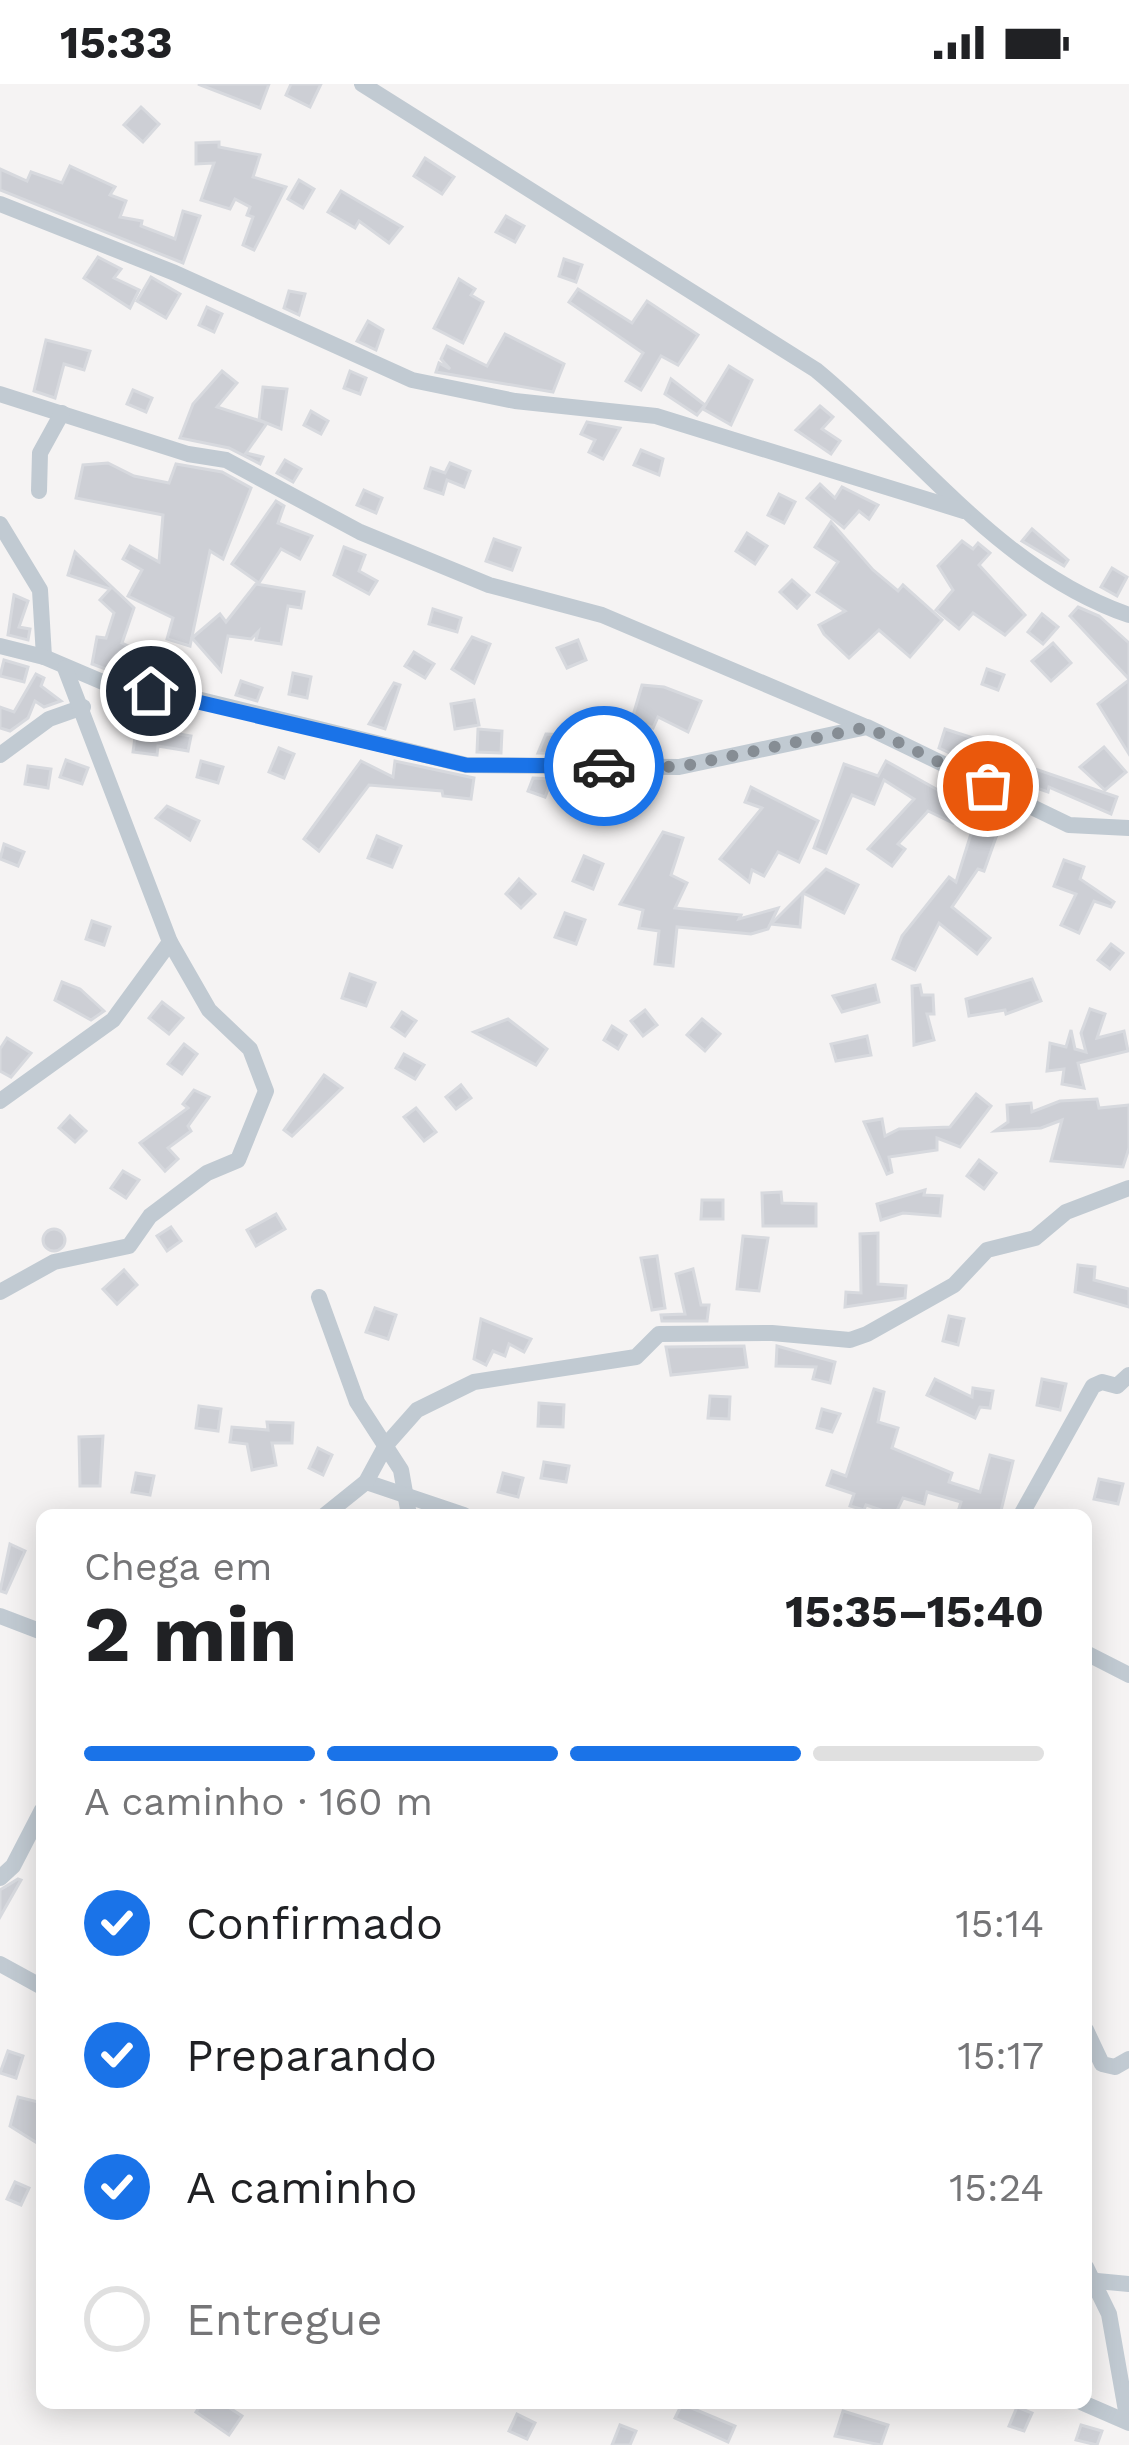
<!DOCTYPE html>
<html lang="pt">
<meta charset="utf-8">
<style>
:root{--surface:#fff;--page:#f6f6f6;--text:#202124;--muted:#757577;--line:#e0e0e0;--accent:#1a73e8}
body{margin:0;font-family:"Work Sans",sans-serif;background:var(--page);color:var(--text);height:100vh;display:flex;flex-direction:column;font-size:45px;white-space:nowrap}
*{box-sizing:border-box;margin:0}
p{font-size:39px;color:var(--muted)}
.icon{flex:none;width:66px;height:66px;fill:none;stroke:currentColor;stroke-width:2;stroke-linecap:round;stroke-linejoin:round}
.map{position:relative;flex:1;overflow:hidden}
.details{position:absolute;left:36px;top:1425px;width:1056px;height:900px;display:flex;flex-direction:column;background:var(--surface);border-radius:18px;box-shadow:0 6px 30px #0003}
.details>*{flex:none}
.pin{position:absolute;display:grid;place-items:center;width:102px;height:102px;color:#fff;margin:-51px;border:6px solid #fff;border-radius:50%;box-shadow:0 3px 12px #0007}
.courier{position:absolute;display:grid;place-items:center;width:120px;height:120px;margin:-60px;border:9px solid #1a73e8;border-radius:50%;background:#fff;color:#222;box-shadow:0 3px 15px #0007}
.overview em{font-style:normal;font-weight:700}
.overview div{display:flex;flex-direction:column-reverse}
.overview{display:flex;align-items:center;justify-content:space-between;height:204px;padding:0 48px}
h1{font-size:78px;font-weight:700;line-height:90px}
.bar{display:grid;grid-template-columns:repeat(4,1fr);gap:18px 12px;align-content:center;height:144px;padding:0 48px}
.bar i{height:15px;border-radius:9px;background:var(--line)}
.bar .selected{background:var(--accent)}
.bar p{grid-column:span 4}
ol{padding:0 48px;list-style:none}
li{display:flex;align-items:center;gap:36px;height:132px}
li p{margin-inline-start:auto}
li .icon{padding:12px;border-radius:50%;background:var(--accent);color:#fff;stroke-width:4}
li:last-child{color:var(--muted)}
li i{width:66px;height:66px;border:6px solid var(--line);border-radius:50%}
.status{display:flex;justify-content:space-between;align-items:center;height:84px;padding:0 60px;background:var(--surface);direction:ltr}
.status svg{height:33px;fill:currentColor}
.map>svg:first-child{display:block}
</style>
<div class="status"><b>15:33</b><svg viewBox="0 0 49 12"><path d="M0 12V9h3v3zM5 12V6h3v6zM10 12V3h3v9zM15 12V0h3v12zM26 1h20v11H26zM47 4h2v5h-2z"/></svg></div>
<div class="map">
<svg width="1129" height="2361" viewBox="0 0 1129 2361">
<rect width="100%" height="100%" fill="#f5f3f3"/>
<g fill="#cdcfd5" stroke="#d7d9de" stroke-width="3">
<path d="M 198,0 L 269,0 L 260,24 Z"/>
<path d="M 291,0 L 321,0 L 310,23 L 286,11 Z"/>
<path d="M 141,23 L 159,40 L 143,58 L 124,41 Z"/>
<path d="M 219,58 L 219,63 L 260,71 L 253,93 L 286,103 L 254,166 L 243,161 L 253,133 L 247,131 L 250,123 L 235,115 L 230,125 L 201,116 L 214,79 L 196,80 L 196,59 Z"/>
<path d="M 425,74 L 454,93 L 442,110 L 414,92 Z"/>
<path d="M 70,82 L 115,103 L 110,111 L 126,117 L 120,133 L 142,137 L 141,142 L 175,155 L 183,127 L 200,132 L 183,179 L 0,106 L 0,85 L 27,97 L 31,88 L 62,99 Z"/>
<path d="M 299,96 L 314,105 L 303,124 L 288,115 Z"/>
<path d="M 341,107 L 402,143 L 389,159 L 359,137 L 355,144 L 328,128 Z"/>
<path d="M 506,132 L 524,142 L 515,158 L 496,148 Z"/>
<path d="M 98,173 L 121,185 L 114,194 L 139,206 L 130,224 L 84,194 Z"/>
<path d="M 564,175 L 582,181 L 576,198 L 559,192 Z"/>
<path d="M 151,193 L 180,210 L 166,234 L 137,217 Z"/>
<path d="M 459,195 L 475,205 L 471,211 L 483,218 L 463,259 L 434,244 Z"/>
<path d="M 578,205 L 632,239 L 647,217 L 698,251 L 678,281 L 661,272 L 641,306 L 626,297 L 643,269 L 569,218 Z"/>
<path d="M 289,207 L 305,210 L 299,231 L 284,224 Z"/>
<path d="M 207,223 L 222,230 L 214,248 L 199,241 Z"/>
<path d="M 368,237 L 383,246 L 376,266 L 357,257 Z"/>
<path d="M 505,250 L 564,280 L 553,308 L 436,288 L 439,279 L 450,285 L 441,275 L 447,262 L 487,282 Z"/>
<path d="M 46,256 L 90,267 L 84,286 L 64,280 L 55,314 L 34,307 Z"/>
<path d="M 729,282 L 752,296 L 731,341 L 703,325 Z"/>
<path d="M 222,287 L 237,299 L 217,323 L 267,339 L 246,369 L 263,373 L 260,380 L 229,364 L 180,354 L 193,320 Z"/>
<path d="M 350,287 L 366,294 L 360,310 L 344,304 Z"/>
<path d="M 671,295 L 705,321 L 697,331 L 665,310 Z"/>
<path d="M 263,303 L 287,305 L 281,345 L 259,336 Z"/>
<path d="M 133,306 L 152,314 L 146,328 L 127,320 Z"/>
<path d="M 820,322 L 833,333 L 822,345 L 840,357 L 831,370 L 796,346 Z"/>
<path d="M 311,327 L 328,337 L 321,350 L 304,341 Z"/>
<path d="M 587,338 L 620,344 L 603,375 L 589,368 L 595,356 L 581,350 Z"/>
<path d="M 641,366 L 663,375 L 659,391 L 634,381 Z"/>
<path d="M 285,376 L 301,385 L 293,398 L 277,389 Z"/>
<path d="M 108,379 L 134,392 L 169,399 L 176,380 L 222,388 L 251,404 L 223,475 L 210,467 L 190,562 L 167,555 L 173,534 L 128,512 L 142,486 L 123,475 L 130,462 L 159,478 L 163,431 L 76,414 L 83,381 Z"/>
<path d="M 450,379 L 470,387 L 464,403 L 447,396 L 443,410 L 425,404 L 431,384 L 445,389 Z"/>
<path d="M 820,400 L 835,414 L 842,403 L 878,421 L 869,435 L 859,427 L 844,444 L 807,414 Z"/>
<path d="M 364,406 L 382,414 L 376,429 L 357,421 Z"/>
<path d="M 779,410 L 795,418 L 784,439 L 768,431 Z"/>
<path d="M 276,417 L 284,422 L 278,439 L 312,452 L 300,475 L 281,465 L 259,499 L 232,480 Z"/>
<path d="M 831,438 L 873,486 L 898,507 L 903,501 L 942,536 L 910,573 L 879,546 L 849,574 L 824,550 L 819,541 L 845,527 L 817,508 L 838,478 L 815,463 Z"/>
<path d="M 1032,445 L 1068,476 L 1064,482 L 1022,457 Z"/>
<path d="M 747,449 L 767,462 L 755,480 L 736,467 Z"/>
<path d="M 494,455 L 520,464 L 512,486 L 486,477 Z"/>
<path d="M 962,457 L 973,465 L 978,459 L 990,469 L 979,481 L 1025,531 L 1005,551 L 973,529 L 959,545 L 936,526 L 953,506 L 938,482 Z"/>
<path d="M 344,463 L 365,471 L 359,487 L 377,497 L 369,510 L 334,491 Z"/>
<path d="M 75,468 L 134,524 L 122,559 L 145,570 L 137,585 L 114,574 L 111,587 L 92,580 L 97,553 L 106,554 L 114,529 L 100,516 L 110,505 L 68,491 Z"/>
<path d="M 1112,484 L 1127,493 L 1117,512 L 1101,503 Z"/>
<path d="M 792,496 L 809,511 L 797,524 L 780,508 Z"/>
<path d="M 256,500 L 304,508 L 301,524 L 288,522 L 281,560 L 256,556 L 258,548 L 251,555 L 228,552 L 221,587 L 192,554 L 220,530 L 226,538 Z"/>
<path d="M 14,511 L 28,517 L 19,543 L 30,545 L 28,556 L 8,551 Z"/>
<path d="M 1078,523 L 1099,532 L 1129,559 L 1129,595 L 1070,532 Z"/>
<path d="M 433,525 L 461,534 L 457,548 L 429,540 Z"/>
<path d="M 1042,530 L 1058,543 L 1043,560 L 1028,548 Z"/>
<path d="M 472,553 L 490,560 L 474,599 L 452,585 Z"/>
<path d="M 578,556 L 586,576 L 567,584 L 557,564 Z"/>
<path d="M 1053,559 L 1071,579 L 1051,597 L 1032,577 Z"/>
<path d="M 414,568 L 434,580 L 425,594 L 405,582 Z"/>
<path d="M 4,576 L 28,583 L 24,598 L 0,592 Z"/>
<path d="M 987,585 L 1004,591 L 998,606 L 982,600 Z"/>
<path d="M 293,589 L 311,593 L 307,614 L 289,610 Z"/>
<path d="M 36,590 L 44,594 L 41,602 L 61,617 L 44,623 L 35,617 L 28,634 L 10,647 L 0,644 L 0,623 L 14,628 Z"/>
<path d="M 1129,596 L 1129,670 L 1098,620 Z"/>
<path d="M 241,597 L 262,604 L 257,617 L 236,611 Z"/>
<path d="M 394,599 L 400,601 L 385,645 L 369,640 Z"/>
<path d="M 642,601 L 664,603 L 701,617 L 688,648 L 658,633 L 653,644 L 632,635 Z"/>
<path d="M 474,616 L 479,641 L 455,645 L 451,620 Z"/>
<path d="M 138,631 L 162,634 L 160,647 L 191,652 L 188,667 L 158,662 L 157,671 L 133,668 Z"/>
<path d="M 611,633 L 632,642 L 626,656 L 604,647 Z"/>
<path d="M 478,645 L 502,647 L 501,669 L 477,668 Z"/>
<path d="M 945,645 L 998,662 L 996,666 L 1006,675 L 1117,713 L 1111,730 L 1049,703 L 1048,708 L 988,687 L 939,664 Z"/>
<path d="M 546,650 L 570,651 L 607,662 L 604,670 L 538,669 Z"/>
<path d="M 1104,663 L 1126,688 L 1105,706 L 1080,683 Z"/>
<path d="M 279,664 L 294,670 L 284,694 L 269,688 Z"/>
<path d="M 66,676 L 88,684 L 82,700 L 60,693 Z"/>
<path d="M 201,677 L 223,683 L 218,699 L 197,693 Z"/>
<path d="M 361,677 L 393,693 L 395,677 L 474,694 L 471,715 L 443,712 L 442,707 L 369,701 L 319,767 L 304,755 Z"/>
<path d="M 886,677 L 938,706 L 941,700 L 966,712 L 953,739 L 928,727 L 898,760 L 905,765 L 892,782 L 868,765 L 914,715 L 884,696 L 874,720 L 852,711 L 826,769 L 814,764 L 844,680 L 878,692 Z"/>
<path d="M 28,682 L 51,685 L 48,704 L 25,700 Z"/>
<path d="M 533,694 L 552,695 L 545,713 L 528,707 Z"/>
<path d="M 751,703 L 818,737 L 799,778 L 778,768 L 764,792 L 752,786 L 749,798 L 720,775 L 762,724 L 745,718 Z"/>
<path d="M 167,722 L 199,737 L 190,756 L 156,734 Z"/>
<path d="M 975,737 L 999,745 L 984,787 L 978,785 L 952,823 L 990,854 L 977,870 L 939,839 L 915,886 L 893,875 L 902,852 L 949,793 L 956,798 Z"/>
<path d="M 663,748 L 683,754 L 671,791 L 687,799 L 675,824 L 741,831 L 739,835 L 778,824 L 768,845 L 751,850 L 677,843 L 673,882 L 655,880 L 659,847 L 639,844 L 643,826 L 620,820 Z"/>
<path d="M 377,752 L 401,762 L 392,783 L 368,774 Z"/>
<path d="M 4,760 L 24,768 L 18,782 L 0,775 Z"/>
<path d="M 584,772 L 603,780 L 593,805 L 573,797 Z"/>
<path d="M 1064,776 L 1084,783 L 1080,795 L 1114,818 L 1111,823 L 1094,817 L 1079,849 L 1061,841 L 1076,810 L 1054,802 Z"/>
<path d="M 826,785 L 858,801 L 844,829 L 803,809 L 800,843 L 771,840 Z"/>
<path d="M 519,795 L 535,810 L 521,824 L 506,810 Z"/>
<path d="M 565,829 L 585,836 L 576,860 L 555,853 Z"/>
<path d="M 92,837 L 110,843 L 104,861 L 86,855 Z"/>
<path d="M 1111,860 L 1123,869 L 1110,885 L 1098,876 Z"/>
<path d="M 350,890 L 375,899 L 366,922 L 342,914 Z"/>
<path d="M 1032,895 L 1041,917 L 1006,930 L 1005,926 L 969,932 L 966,915 Z"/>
<path d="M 62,898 L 80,905 L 104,927 L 91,936 L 55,916 Z"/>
<path d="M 875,901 L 879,918 L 842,928 L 833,912 Z"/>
<path d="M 920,901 L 922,911 L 933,911 L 934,930 L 927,930 L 934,956 L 914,961 L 912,902 Z"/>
<path d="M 162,918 L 183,934 L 169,950 L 149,934 Z"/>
<path d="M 1090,925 L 1105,930 L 1097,954 L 1124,947 L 1128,967 L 1078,979 L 1084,1004 L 1062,1000 L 1064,985 L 1047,987 L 1050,959 L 1066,963 L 1071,946 L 1075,965 L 1086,968 L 1081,949 Z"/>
<path d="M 645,926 L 657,941 L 643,952 L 631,937 Z"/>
<path d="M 402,928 L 416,937 L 405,952 L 392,943 Z"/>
<path d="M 508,935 L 547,965 L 536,981 L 474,948 Z"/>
<path d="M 702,935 L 720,950 L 705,967 L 687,951 Z"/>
<path d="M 612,942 L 626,951 L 618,965 L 604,956 Z"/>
<path d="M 867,952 L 871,971 L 836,977 L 831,960 Z"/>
<path d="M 7,954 L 31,969 L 11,993 L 0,987 L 0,965 Z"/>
<path d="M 184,960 L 197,970 L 182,990 L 168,980 Z"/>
<path d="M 404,970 L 424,981 L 415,995 L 396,984 Z"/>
<path d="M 324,991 L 342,1004 L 292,1052 L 284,1046 Z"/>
<path d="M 461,1001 L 471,1014 L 456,1025 L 446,1013 Z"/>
<path d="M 194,1006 L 209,1013 L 188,1042 L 191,1047 L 168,1064 L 178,1075 L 165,1087 L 140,1059 L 188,1024 L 183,1020 Z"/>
<path d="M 976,1010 L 991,1022 L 960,1063 L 937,1054 L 937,1066 L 889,1073 L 892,1088 L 887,1090 L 864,1038 L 882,1035 L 885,1052 L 899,1045 L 950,1043 Z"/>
<path d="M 1097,1015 L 1099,1024 L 1129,1021 L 1129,1064 L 1123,1083 L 1051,1077 L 1062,1036 L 1041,1044 L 995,1047 L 1008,1038 L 1007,1021 L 1031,1019 L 1032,1028 L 1060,1017 Z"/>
<path d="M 416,1024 L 436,1048 L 424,1057 L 404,1033 Z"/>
<path d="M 70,1032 L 86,1047 L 75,1058 L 59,1044 Z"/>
<path d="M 979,1076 L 996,1089 L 984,1105 L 967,1092 Z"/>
<path d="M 123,1087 L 139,1096 L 126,1114 L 111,1104 Z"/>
<path d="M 925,1106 L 924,1111 L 942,1112 L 940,1132 L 903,1129 L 881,1136 L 877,1120 Z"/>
<path d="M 781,1108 L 782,1119 L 816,1120 L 816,1142 L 763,1142 L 762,1109 Z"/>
<path d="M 702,1116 L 723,1116 L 723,1135 L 701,1135 Z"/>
<path d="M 276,1130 L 285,1145 L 256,1162 L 247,1146 Z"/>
<path d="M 171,1143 L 181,1157 L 167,1167 L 157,1152 Z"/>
<circle cx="54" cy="1156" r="11"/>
<path d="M 878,1149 L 878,1200 L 906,1202 L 905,1214 L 845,1223 L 846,1208 L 861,1209 L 860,1150 Z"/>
<path d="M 743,1152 L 768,1154 L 759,1207 L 737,1205 Z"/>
<path d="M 657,1172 L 665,1224 L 652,1226 L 641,1174 Z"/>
<path d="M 1078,1181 L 1095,1183 L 1094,1196 L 1129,1205 L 1129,1223 L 1075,1208 Z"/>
<path d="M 693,1185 L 701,1221 L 709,1221 L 707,1237 L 662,1237 L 661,1231 L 685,1230 L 676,1190 Z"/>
<path d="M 124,1186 L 137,1201 L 117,1220 L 103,1205 Z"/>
<path d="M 375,1224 L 396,1231 L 388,1255 L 366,1248 Z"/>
<path d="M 949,1232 L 964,1235 L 958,1261 L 943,1257 Z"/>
<path d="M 481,1235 L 531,1255 L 524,1268 L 509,1260 L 505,1272 L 493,1267 L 486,1281 L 474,1275 Z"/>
<path d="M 744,1262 L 747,1283 L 671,1291 L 666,1263 Z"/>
<path d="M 777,1262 L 835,1278 L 830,1299 L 813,1295 L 816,1283 L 776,1282 Z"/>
<path d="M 935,1295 L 972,1313 L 973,1304 L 993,1307 L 990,1324 L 980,1323 L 975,1334 L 927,1311 Z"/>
<path d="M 1042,1295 L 1066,1300 L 1060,1326 L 1037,1321 Z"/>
<path d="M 874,1305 L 884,1308 L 878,1338 L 898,1344 L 892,1364 L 952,1389 L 949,1398 L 980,1408 L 990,1371 L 1013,1377 L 1000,1431 L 957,1431 L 961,1418 L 927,1408 L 924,1420 L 903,1414 L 895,1431 L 866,1421 L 864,1426 L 850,1422 L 854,1410 L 827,1401 L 832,1387 L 846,1392 Z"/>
<path d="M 710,1312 L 730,1313 L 729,1335 L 708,1334 Z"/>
<path d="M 539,1319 L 564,1321 L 563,1343 L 538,1342 Z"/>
<path d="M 199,1322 L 221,1325 L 218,1347 L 196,1344 Z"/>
<path d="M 822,1325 L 840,1330 L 832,1348 L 817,1344 Z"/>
<path d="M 267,1338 L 293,1339 L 292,1359 L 272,1359 L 276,1381 L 252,1386 L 247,1360 L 230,1358 L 232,1343 L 268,1346 Z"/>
<path d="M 103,1352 L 100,1402 L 80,1402 L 79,1353 Z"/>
<path d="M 318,1364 L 332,1371 L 323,1391 L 309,1384 Z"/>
<path d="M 544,1378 L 569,1382 L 566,1398 L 541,1394 Z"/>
<path d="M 136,1389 L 154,1392 L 150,1411 L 132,1408 Z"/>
<path d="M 503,1389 L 523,1394 L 518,1413 L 498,1408 Z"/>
<path d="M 1099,1395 L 1123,1400 L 1118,1420 L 1094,1415 Z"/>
<path d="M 10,1460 L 25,1467 L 6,1509 L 0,1507 Z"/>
<path d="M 18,1795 L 21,1796 L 0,1833 L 0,1806 Z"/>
<path d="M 8,1967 L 23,1972 L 16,1994 L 0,1989 Z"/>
<path d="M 18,2013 L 42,2019 L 42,2062 L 10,2042 Z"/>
<path d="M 15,2098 L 29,2104 L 21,2121 L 7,2115 Z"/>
<path d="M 202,2319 L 222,2319 L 242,2332 L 229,2351 L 196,2328 Z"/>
<path d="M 682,2320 L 735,2342 L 728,2358 L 675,2334 Z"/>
<path d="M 1017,2323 L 1032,2329 L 1024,2347 L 1009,2342 Z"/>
<path d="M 843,2327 L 888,2341 L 881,2361 L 835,2352 Z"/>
<path d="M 517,2330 L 535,2339 L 527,2355 L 509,2347 Z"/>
<path d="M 620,2341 L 636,2347 L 630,2361 L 612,2361 Z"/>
<path d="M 1081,2341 L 1102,2347 L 1097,2361 L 1076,2356 Z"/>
</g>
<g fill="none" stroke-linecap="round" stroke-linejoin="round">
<g stroke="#c1cad2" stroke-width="16">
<path d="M 362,0 L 816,286 C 918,370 1001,487 1129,531"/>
<path d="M 0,120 L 175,189 L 412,296 L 515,317 L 656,332 L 964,427"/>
<path d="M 0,310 L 188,370 L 226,376 L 360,448 L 489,501 L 602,531 L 864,642"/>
<path d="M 39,407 L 40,369 L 62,329"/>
<path d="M 0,440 L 40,506 L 44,573"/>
<path d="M 0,562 L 44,573 L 105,599 L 197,615 L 466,681 L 679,683 L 867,643 L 1069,741 L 1129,744"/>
<path d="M 0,671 L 49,635 L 83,623"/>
<path d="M 0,1017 L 113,936 L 170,858"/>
<path d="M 0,1208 L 54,1178 L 129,1162 L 150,1132 L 207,1089 L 238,1076 L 266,1007 L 250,965 L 209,926 L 170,858 L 65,584"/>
<path d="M 319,1213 L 357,1318 L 401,1386 L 409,1431"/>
<path d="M 366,1398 L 464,1431"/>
<path d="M 325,1431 L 366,1398 L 386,1361 L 417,1326 L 474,1298 L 636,1273 L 659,1250 L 772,1249 L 850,1256 L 867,1250 L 954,1201 L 987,1166 L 1035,1154 L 1066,1128 L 1129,1104"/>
<path d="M 1021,1431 L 1093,1302 L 1102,1298 L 1117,1302 L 1129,1291"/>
<path d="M 0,1532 L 42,1548"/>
<path d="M 1086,1569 L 1129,1591"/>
<path d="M 0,1794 L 13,1782 L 42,1726"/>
<path d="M 0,1880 L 42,1903"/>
<path d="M 1086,1946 L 1102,1980 L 1115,1983 L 1129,1975"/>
<path d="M 1086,2183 L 1109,2230 L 1128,2338"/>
<path d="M 1097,2197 L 1129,2200"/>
<path d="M 1083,2319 L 1129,2339"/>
</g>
</g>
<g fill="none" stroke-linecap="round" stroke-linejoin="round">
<path stroke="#868d94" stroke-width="12" stroke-dasharray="0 21.6" d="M 604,682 L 680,683 L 867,643 L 988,702"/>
<path stroke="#1a73e8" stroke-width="15" d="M 151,607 L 466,681 L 604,682"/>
</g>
</svg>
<div class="pin" style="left:988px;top:702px;background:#ea580c"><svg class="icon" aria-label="bag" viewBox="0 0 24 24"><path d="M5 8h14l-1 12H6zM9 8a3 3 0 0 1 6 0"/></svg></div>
<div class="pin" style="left:151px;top:607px;background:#1f2937"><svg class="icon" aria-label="home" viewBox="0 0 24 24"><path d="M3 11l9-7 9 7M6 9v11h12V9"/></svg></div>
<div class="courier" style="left:604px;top:682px"><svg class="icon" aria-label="car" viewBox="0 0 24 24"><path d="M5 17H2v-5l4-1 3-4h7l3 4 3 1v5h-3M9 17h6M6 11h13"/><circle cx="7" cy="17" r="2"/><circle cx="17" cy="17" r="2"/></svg></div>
<section class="details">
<div class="overview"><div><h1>2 min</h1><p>Chega em</p></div><em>15:35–15:40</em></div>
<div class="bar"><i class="selected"></i><i class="selected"></i><i class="selected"></i><i></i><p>A caminho · 160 m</p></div>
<ol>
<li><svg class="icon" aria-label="check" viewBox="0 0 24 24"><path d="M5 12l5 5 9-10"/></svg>Confirmado<p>15:14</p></li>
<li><svg class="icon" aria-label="check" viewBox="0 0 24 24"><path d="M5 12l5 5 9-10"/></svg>Preparando<p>15:17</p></li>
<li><svg class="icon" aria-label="check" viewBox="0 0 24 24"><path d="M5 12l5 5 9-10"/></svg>A caminho<p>15:24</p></li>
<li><i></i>Entregue</li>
</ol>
</section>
</div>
